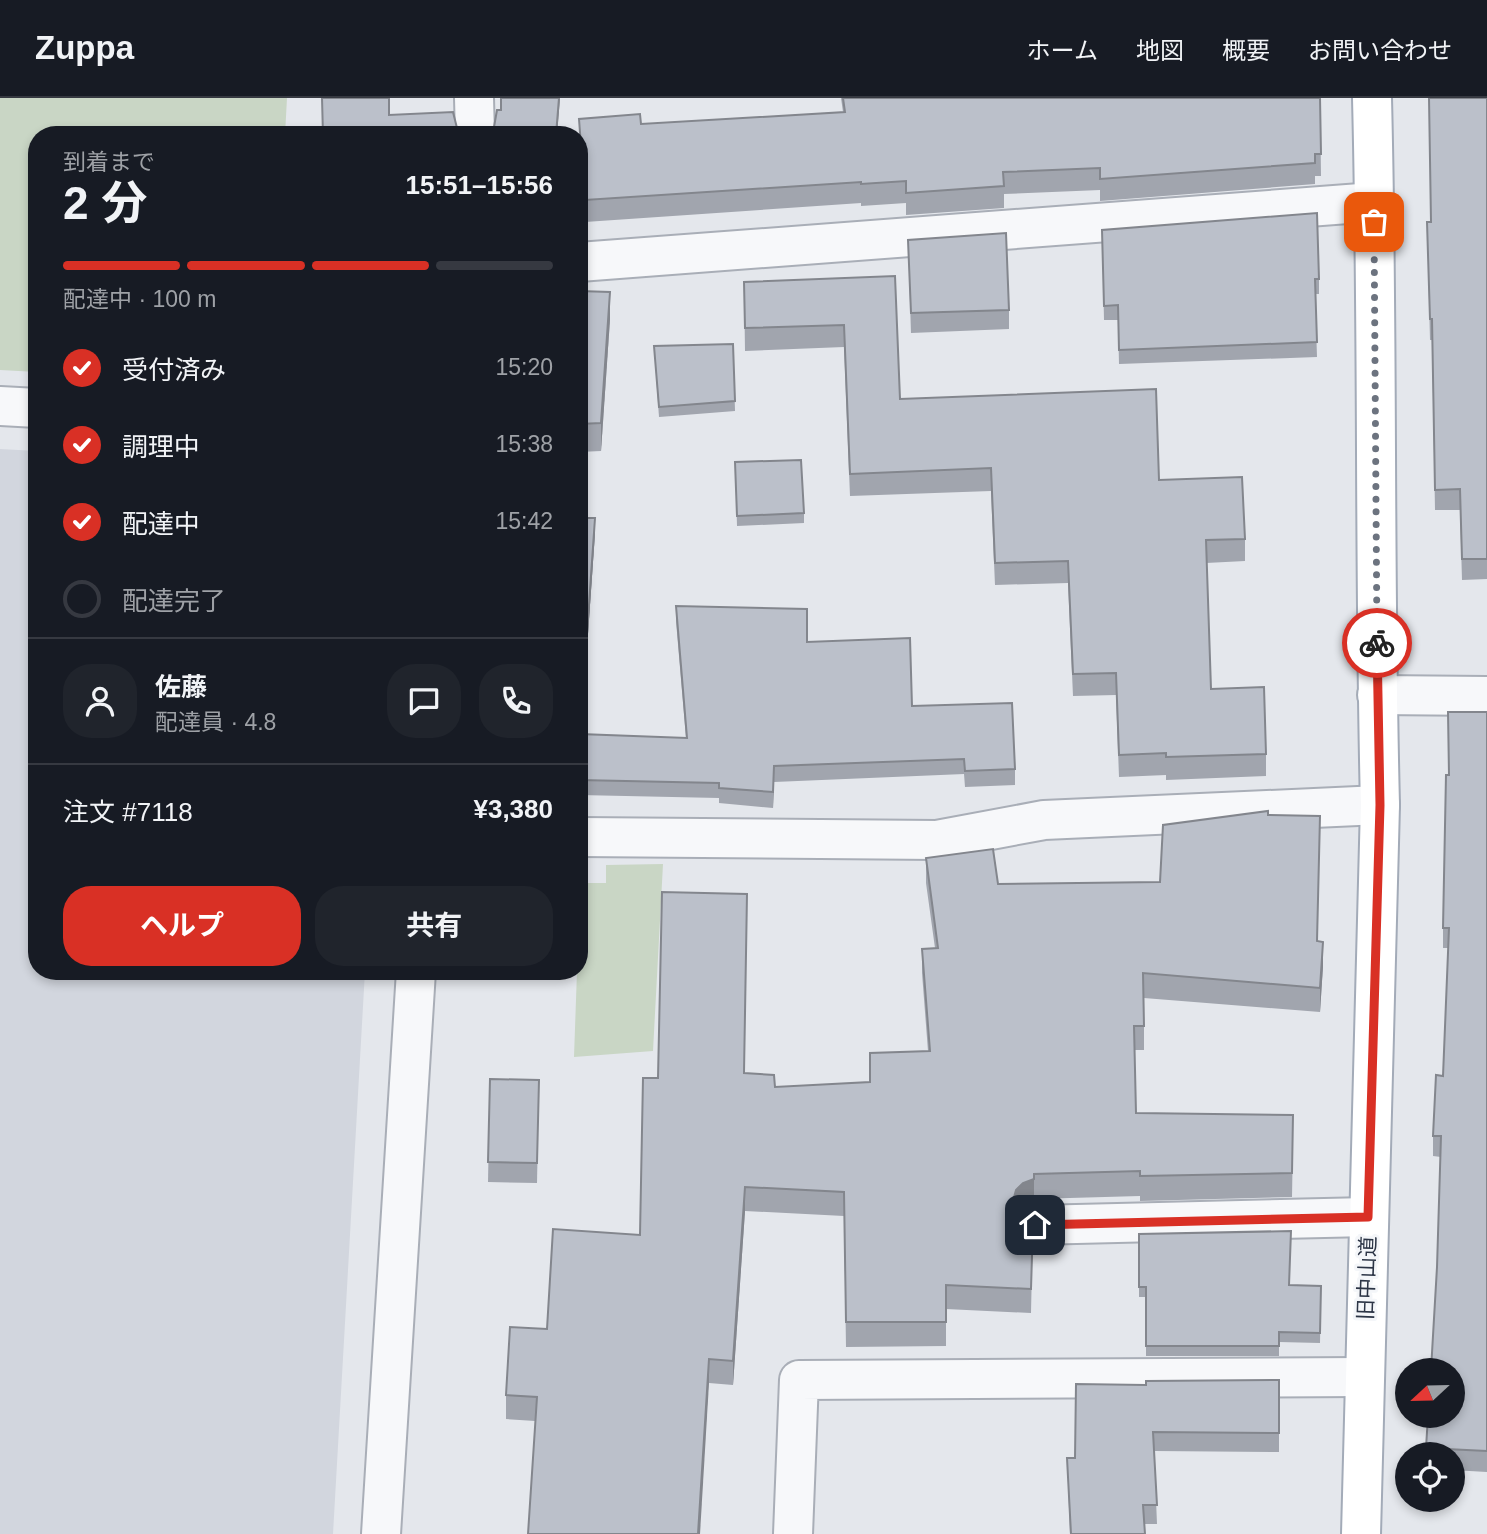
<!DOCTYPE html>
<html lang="ja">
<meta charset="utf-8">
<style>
:root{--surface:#171b24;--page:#20242c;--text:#f1f3f6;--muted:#9ea1a6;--line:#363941;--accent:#d93025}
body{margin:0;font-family:Arial,"Noto Sans JP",sans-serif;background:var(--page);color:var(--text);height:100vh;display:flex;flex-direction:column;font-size:26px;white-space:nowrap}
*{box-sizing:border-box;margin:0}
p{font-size:23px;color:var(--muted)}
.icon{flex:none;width:38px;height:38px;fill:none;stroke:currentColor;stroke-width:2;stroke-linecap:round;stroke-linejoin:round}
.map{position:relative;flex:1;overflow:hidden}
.drawer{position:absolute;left:28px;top:28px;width:560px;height:854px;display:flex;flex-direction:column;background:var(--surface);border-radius:28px;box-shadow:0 4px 10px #0003}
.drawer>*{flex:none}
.needle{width:46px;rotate:248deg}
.controls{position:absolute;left:1395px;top:1260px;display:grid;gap:14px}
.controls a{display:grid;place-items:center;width:70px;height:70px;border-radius:50%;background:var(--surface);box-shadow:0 4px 10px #0003;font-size:35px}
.pin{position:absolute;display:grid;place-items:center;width:60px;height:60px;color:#fff;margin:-30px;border-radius:14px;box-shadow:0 4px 10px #0006}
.courier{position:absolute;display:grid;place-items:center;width:70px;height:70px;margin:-35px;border:5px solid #d93025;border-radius:50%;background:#fff;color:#222;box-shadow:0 2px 9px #0007}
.head em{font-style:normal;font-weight:700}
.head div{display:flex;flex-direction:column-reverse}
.head{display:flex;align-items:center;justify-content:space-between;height:119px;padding:0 35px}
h1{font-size:46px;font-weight:700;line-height:52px}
.bar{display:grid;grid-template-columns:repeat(4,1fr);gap:10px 7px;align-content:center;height:84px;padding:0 35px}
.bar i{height:9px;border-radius:5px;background:var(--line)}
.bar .selected{background:var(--accent)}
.bar p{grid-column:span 4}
.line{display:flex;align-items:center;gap:18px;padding:0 35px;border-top:2px solid var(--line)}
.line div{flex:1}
.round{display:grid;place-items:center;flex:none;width:74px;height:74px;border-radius:28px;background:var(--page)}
ol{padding:0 35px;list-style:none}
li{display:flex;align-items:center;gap:21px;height:77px}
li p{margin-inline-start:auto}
li .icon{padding:7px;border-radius:50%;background:var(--accent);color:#fff;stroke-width:4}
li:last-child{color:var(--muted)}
li i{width:38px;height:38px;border:4px solid var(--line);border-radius:50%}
.primary-button{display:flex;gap:14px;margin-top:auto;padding:14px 35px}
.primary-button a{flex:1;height:80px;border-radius:28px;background:var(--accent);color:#fff;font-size:28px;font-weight:700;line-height:80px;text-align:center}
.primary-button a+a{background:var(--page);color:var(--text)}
header{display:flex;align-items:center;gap:42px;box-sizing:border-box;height:98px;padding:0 35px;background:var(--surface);border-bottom:2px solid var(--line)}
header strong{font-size:33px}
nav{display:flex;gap:38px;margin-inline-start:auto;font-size:24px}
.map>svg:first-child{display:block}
</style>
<header>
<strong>Zuppa</strong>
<nav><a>ホーム</a><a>地図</a><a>概要</a><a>お問い合わせ</a></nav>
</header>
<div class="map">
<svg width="1487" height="1436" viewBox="0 0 1487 1436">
<rect width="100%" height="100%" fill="#e4e7ec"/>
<path fill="#d2d6de" d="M 0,351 L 37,353 L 37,873 L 365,873 L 333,1436 L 0,1436 Z"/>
<g fill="#c9d6c5">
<path d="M 0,0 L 287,0 L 285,37 L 37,37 L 37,274 L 0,272 Z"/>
<path d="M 663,766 L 653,953 L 574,959 L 577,873 L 579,873 L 582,785 L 606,785 L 606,767 Z"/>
</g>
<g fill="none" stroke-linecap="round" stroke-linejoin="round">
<defs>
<g id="minor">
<path d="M 474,0 L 475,37"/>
<path d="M 579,164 L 1374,104"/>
<path d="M 0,308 L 37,310"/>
<path d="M 1377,597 L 1487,598"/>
<path d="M 579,739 L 937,742 L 1044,722 L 1380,707"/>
<path d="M 1035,1127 L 1368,1119"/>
<path d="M 381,1436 L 416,873"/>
<path d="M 793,1436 L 799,1282 L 1364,1279"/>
</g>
<path id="major" d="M 1361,1436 L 1380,707 C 1374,471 1378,236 1372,0"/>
</defs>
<use href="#minor" stroke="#a9aeb7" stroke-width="42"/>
<use href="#major" stroke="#a3abb8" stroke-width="42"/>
<use href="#minor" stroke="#f7f8fa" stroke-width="38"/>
<use href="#major" stroke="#fff" stroke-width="38"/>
</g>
<g fill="#a1a5ae">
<path d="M 841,0 L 1320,0 L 1321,78 L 1315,78 L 1315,86 L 1100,103 L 1100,92 L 1004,96 L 1004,110 L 906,117 L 906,105 L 861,108 L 861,105 L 585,124 L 579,43 L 579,21 L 641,26 L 843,14 Z"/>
<path d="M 1487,0 L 1487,481 L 1462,482 L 1460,412 L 1435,412 L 1432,242 L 1430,242 L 1427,124 L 1431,124 Z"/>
<path d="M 1102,132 L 1319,181 L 1319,196 L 1315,196 L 1317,259 L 1119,266 L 1118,222 L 1104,222 Z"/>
<path d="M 908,142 L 1009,212 L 1009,231 L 911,235 Z"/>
<path d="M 895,178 L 900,301 L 1159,382 L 1245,441 L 1245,463 L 1206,465 L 1211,591 L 1266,656 L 1266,678 L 1166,682 L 1166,677 L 1119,679 L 1116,597 L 1073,598 L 1068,485 L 995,487 L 991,393 L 850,398 L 844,249 L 745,253 L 744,184 Z"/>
<path d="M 579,193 L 610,221 L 601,353 L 579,354 Z"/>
<path d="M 733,246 L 735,313 L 659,319 L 654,248 Z"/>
<path d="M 735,364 L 804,415 L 804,425 L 737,428 Z"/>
<path d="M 579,420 L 595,435 L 581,636 L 686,640 L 676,523 L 676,508 L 807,544 L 1015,671 L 1015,687 L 965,689 L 964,676 L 774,684 L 773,710 L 719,705 L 719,700 L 579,697 Z"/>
<path d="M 1487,614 L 1487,1374 L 1452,1372 L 1452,1356 L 1426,1356 L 1437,1169 L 1441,1059 L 1433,1058 L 1433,1038 L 1443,978 L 1448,850 L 1443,850 L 1443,830 L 1449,677 Z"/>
<path d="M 1268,717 L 1318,843 L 1323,868 L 1320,914 L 1144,900 L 1144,952 L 1134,952 L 1136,1015 L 1293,1042 L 1292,1099 L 1140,1103 L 1140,1098 L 1034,1101 L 1034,1105 L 1023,1109 L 1017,1115 L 1024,1122 L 1033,1124 L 1031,1215 L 946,1211 L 946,1248 L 846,1249 L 844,1118 L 745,1113 L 733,1287 L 709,1285 L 535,1323 L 506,1321 L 506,1297 L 547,1231 L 640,1137 L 658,980 L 744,975 L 775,989 L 870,984 L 928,953 L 922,875 L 922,851 L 935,850 L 926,785 L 926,760 L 998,786 L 1160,784 Z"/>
<path d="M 490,981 L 539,982 L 537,1085 L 488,1084 Z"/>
<path d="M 1139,1136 L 1289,1187 L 1321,1188 L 1320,1245 L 1279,1244 L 1279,1258 L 1146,1258 L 1146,1199 L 1139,1199 Z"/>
<path d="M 1279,1282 L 1279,1354 L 1154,1353 L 1157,1426 L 1144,1426 L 1145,1436 L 1070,1436 L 1067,1360 L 1075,1360 L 1146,1287 Z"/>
</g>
<g fill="#83868d">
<path d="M 559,0 L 560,0 L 557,37 L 556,37 Z"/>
<path d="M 610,194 L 610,221 L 601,353 L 601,325 Z"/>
<path d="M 595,420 L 595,435 L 580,652 L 580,636 Z"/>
<path d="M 774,668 L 774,684 L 773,710 L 773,694 Z"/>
<path d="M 1323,844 L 1323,868 L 1320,914 L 1320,890 Z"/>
<path d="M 1034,1081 L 1034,1105 L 1023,1109 L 1016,1116 L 1013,1103 L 1016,1092 L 1023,1085 Z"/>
<path d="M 745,1089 L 745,1113 L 733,1287 L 733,1263 Z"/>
<path d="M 709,1261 L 709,1285 L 700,1436 L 698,1436 Z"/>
</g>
<g fill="#bbc0ca" stroke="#83868d" stroke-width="2">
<path d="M 322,0 L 389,0 L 389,17 L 453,14 L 457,30 L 464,37 L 323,37 Z"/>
<path d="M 501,0 L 559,0 L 556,37 L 487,37 L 494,29 L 497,12 L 501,12 Z"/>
<path d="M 843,0 L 1320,0 L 1321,56 L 1315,56 L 1315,65 L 1100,81 L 1100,70 L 1003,74 L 1004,88 L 906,95 L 906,83 L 861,86 L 861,84 L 585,102 L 579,21 L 640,16 L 641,26 L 845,14 Z"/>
<path d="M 1429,0 L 1487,0 L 1487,461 L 1462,461 L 1460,391 L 1435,392 L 1432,221 L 1430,221 L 1427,124 L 1431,124 Z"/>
<path d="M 1317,115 L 1319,181 L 1315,181 L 1317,244 L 1119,252 L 1118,207 L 1104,208 L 1102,132 Z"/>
<path d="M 1006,135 L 1009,212 L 911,215 L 908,142 Z"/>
<path d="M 895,178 L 900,301 L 1156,291 L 1159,382 L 1242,379 L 1245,441 L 1206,442 L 1211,591 L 1264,589 L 1266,656 L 1166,659 L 1166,655 L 1119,657 L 1116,575 L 1073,576 L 1068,463 L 995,465 L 991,370 L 850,376 L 844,227 L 745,230 L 744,184 Z"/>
<path d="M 579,193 L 610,194 L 601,325 L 579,326 Z"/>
<path d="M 733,246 L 735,303 L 659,309 L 654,248 Z"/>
<path d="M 801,362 L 804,415 L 737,418 L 735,364 Z"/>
<path d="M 579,420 L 595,420 L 580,636 L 687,640 L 676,508 L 807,511 L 807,544 L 910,540 L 912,608 L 1012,605 L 1015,671 L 965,673 L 964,661 L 774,668 L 773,694 L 719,690 L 719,685 L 579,682 Z"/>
<path d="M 1448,614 L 1487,614 L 1487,1353 L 1426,1350 L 1428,1318 L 1452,1318 L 1452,1272 L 1431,1272 L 1437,1169 L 1441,1038 L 1433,1038 L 1436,977 L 1443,978 L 1449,830 L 1443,830 L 1446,677 L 1449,677 Z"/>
<path d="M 1268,713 L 1268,717 L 1320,718 L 1317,843 L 1323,844 L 1320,890 L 1143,875 L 1144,928 L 1134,928 L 1136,1015 L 1293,1017 L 1292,1075 L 1140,1078 L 1140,1073 L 1034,1076 L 1034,1081 L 1023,1085 L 1016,1092 L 1013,1103 L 1017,1115 L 1024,1122 L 1033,1124 L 1031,1191 L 946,1187 L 946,1224 L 846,1224 L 844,1094 L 745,1089 L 733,1263 L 709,1261 L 698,1436 L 528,1436 L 537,1299 L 506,1297 L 510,1229 L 547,1231 L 553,1131 L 640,1137 L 643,980 L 658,980 L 662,794 L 747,796 L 744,975 L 774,977 L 775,989 L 870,984 L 870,955 L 930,953 L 922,851 L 938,850 L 926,760 L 993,751 L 998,786 L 1160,784 L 1163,727 Z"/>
<path d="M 490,981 L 539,982 L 537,1065 L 488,1064 Z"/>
<path d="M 1291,1133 L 1289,1187 L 1321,1188 L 1320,1235 L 1279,1234 L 1279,1248 L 1146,1248 L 1146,1189 L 1139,1189 L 1139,1136 Z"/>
<path d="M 1279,1282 L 1279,1335 L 1153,1334 L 1157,1407 L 1143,1407 L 1145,1436 L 1071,1436 L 1067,1360 L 1075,1360 L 1076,1286 L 1146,1287 L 1146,1283 Z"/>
</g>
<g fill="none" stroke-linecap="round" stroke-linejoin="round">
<path stroke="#6c737f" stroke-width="7" stroke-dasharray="0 12.6" d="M 1374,124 L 1377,545"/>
<path stroke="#d93025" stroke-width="9" d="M 1035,1127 L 1368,1119 L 1380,707 L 1377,545"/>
</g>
<g text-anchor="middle" stroke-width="6" stroke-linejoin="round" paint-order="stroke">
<g font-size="21" fill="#2b3445" stroke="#f4f6f9">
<text transform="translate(1367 1180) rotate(-88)" y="7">旧中山道</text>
</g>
</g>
</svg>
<div class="controls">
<a><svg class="needle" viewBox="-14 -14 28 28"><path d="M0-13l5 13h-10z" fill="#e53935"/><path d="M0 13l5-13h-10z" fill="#9ea1a6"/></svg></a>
<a><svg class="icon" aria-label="locate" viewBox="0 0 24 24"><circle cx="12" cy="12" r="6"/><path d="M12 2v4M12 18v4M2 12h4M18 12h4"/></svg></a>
</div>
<div class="pin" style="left:1374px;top:124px;background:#ea580c"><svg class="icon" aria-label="bag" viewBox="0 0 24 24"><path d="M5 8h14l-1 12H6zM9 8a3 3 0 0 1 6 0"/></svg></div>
<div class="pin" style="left:1035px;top:1127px;background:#1f2937"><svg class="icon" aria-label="home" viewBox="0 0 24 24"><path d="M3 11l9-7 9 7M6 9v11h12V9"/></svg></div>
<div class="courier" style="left:1377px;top:545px"><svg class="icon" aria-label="bike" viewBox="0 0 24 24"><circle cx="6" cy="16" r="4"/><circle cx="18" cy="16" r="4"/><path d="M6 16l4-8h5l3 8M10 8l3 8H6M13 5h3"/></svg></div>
<section class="drawer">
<div class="head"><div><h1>2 分</h1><p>到着まで</p></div><em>15:51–15:56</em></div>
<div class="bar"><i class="selected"></i><i class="selected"></i><i class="selected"></i><i></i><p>配達中 · 100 m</p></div>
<ol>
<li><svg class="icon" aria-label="check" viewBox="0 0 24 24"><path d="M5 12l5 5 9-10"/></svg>受付済み<p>15:20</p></li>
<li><svg class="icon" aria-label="check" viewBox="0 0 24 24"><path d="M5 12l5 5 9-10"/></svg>調理中<p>15:38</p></li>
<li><svg class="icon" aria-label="check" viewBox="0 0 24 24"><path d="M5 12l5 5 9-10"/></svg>配達中<p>15:42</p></li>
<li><i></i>配達完了</li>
</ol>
<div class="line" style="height:126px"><a class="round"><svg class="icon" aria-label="person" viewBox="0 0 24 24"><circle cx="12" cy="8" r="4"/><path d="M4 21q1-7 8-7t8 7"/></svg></a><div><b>佐藤</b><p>配達員 · 4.8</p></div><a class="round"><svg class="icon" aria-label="chat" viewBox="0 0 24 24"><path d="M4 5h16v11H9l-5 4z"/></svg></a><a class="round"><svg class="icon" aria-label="phone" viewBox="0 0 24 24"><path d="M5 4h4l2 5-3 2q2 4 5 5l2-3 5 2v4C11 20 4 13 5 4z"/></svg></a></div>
<div class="line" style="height:91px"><div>注文 #7118</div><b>¥3,380</b></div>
<div class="primary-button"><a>ヘルプ</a><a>共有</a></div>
</section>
</div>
